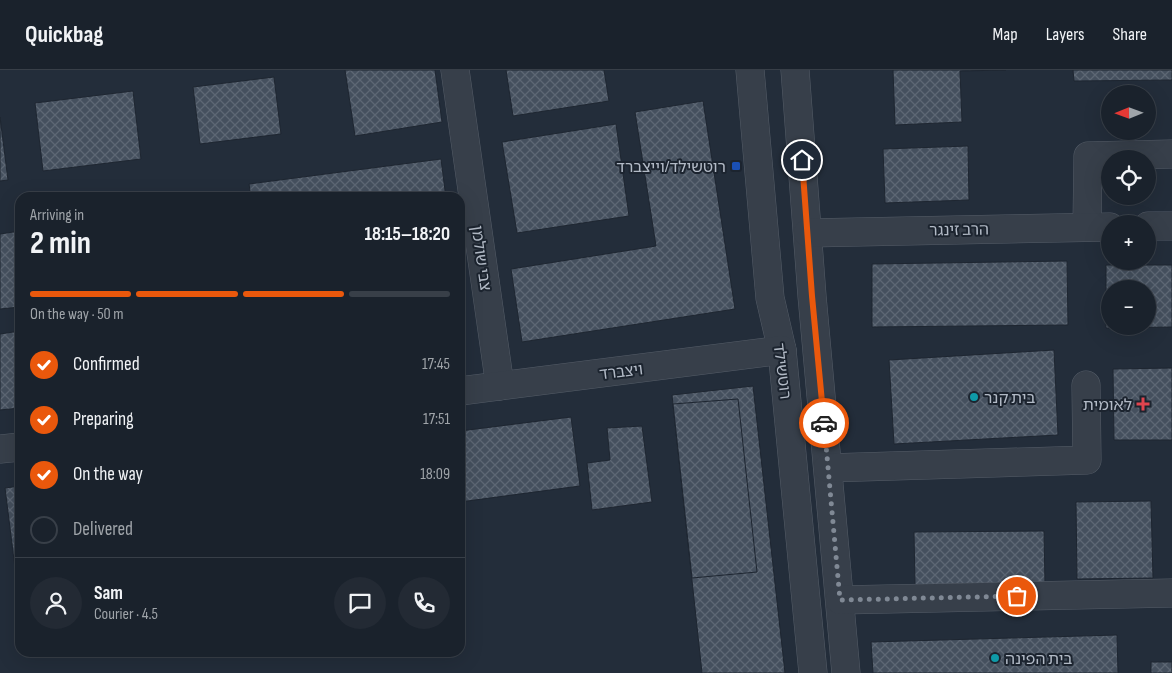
<!DOCTYPE html>
<meta charset="utf-8">
<style>
:root{--surface:#1a222c;--page:#232a34;--text:#f1f3f6;--muted:#9fa4a9;--line:#383f48;--accent:#ea580c}
body{margin:0;font-family:"Sofia Sans Condensed","Noto Sans Hebrew",sans-serif;background:var(--page);color:var(--text);height:100vh;display:flex;flex-direction:column;font-size:19px;white-space:nowrap}
*{box-sizing:border-box;margin:0}
p{font-size:16px;color:var(--muted)}
.icon{flex:none;width:28px;height:28px;fill:none;stroke:currentColor;stroke-width:2;stroke-linecap:round;stroke-linejoin:round}
.map{position:relative;flex:1;overflow:hidden}
.side{position:absolute;left:15px;top:122px;width:450px;height:465px;display:flex;flex-direction:column;background:var(--surface);border-radius:15px;box-shadow:0 5px 20px #0002,0 0 0 1px var(--line)}
.side>*{flex:none}
.needle{width:32px;rotate:269deg}
.buttons{position:absolute;left:1101px;top:15px;display:grid;gap:10px}
.buttons a{display:grid;place-items:center;width:55px;height:55px;border-radius:50%;background:var(--surface);box-shadow:0 5px 20px #0002,0 0 0 1px var(--line);font-size:25px}
.pin{position:absolute;display:grid;place-items:center;width:42px;height:42px;color:#fff;margin:-21px;border:2px solid #fff;border-radius:50%;box-shadow:0 1px 5px #0007}
.courier{position:absolute;display:grid;place-items:center;width:50px;height:50px;margin:-25px;border:4px solid #ea580c;border-radius:50%;background:#fff;color:#222;box-shadow:0 1px 6px #0007}
.head em{font-style:normal;font-weight:700}
.head div{display:flex;flex-direction:column-reverse}
.head{display:flex;align-items:center;justify-content:space-between;height:85px;padding:0 15px}
h1{font-size:32px;font-weight:700;line-height:38px}
.bar{display:grid;grid-template-columns:repeat(4,1fr);gap:8px 5px;align-content:center;height:60px;padding:0 15px}
.bar i{height:6px;border-radius:4px;background:var(--line)}
.bar .selected{background:var(--accent)}
.bar p{grid-column:span 4}
.line{display:flex;align-items:center;gap:12px;padding:0 15px;border-top:1px solid var(--line)}
.line div{flex:1}
.round{display:grid;place-items:center;flex:none;width:52px;height:52px;border-radius:26px;background:var(--page)}
ol{padding:0 15px;list-style:none}
li{display:flex;align-items:center;gap:15px;height:55px}
li p{margin-inline-start:auto}
li .icon{padding:5px;border-radius:50%;background:var(--accent);color:#fff;stroke-width:4}
li:last-child{color:var(--muted)}
li i{width:28px;height:28px;border:2px solid var(--line);border-radius:50%}
header{display:flex;align-items:center;gap:30px;box-sizing:border-box;height:70px;padding:0 25px;background:var(--surface);border-bottom:1px solid var(--line)}
header strong{font-size:24px}
nav{display:flex;gap:28px;margin-inline-start:auto;font-size:18px}
.map>svg:first-child{display:block}
</style>
<header>
<strong>Quickbag</strong>
<nav><a>Map</a><a>Layers</a><a>Share</a></nav>
</header>
<div class="map">
<svg width="1172" height="603" viewBox="0 0 1172 603">
<defs>
<pattern id="building-cross-hatch" width="8" height="8" patternUnits="userSpaceOnUse" patternTransform="scale(1.25)"><rect width="8" height="8" fill="#45505e"/><path d="M0 0l8 8M0 8l8-8" fill="none" stroke="#5d6774"/></pattern>
</defs>
<rect width="100%" height="100%" fill="#232d3a"/>
<g fill="url(#building-cross-hatch)" stroke="#1e2631" fill-rule="evenodd">
<path d="M 345,0 L 435,0 L 442,52 L 355,66 Z"/>
<path d="M 506,0 L 604,0 L 609,31 L 513,46 Z"/>
<path d="M 893,0 L 1006,0 L 960,1 L 962,52 L 895,55 Z"/>
<path d="M 1073,0 L 1172,0 L 1172,10 L 1074,11 Z"/>
<path d="M 274,7 L 281,64 L 200,74 L 193,17 Z"/>
<path d="M 133,21 L 141,89 L 43,101 L 35,33 Z"/>
<path d="M 703,31 L 735,239 L 522,272 L 511,199 L 656,176 L 635,42 Z"/>
<path d="M 0,47 L 8,110 L 0,111 Z"/>
<path d="M 616,54 L 629,146 L 517,163 L 502,72 Z"/>
<path d="M 968,76 L 969,130 L 885,133 L 883,79 Z"/>
<path d="M 441,89 L 446,128 L 251,128 L 249,114 Z"/>
<path d="M 20,161 L 20,237 L 0,239 L 0,164 Z"/>
<path d="M 1067,191 L 1068,255 L 872,257 L 872,194 Z"/>
<path d="M 1106,195 L 1172,195 L 1172,257 L 1106,258 ZM 1110,219 L 1148,219 L 1148,256 L 1110,256 Z"/>
<path d="M 20,261 L 20,338 L 0,340 L 0,264 Z"/>
<path d="M 1054,280 L 1058,365 L 894,374 L 889,290 Z"/>
<path d="M 1172,298 L 1172,370 L 1114,370 L 1113,299 Z"/>
<path d="M 753,316 L 785,603 L 702,603 L 672,325 Z"/>
<path d="M 738,329 L 757,502 L 692,508 L 673,334 Z"/>
<path d="M 571,347 L 580,416 L 460,432 L 460,361 Z"/>
<path d="M 642,356 L 652,432 L 592,440 L 587,393 L 610,390 L 607,358 Z"/>
<path d="M 20,416 L 20,514 L 17,514 L 5,418 Z"/>
<path d="M 1151,431 L 1153,508 L 1077,509 L 1076,432 Z"/>
<path d="M 1044,461 L 1045,514 L 915,516 L 914,462 Z"/>
<path d="M 1117,565 L 1118,603 L 873,603 L 871,572 Z"/>
<rect x="1151" y="592" width="21" height="11"/>
</g>
<g fill="none" stroke-linecap="round" stroke-linejoin="round">
<defs>
<g id="minor">
<path d="M 455,0 L 500,316"/>
<path d="M 750,0 L 770,228 L 782,280 L 813,603"/>
<path d="M 795,0 L 812,226 L 846,603"/>
<path d="M 1148,156 L 1172,156"/>
<path d="M 1087,157 L 1088,86 L 1172,84"/>
<path d="M 808,163 L 1110,157"/>
<path d="M 460,321 L 782,280"/>
<path d="M 0,379 L 20,377"/>
<path d="M 828,398 L 1087,390 L 1086,315"/>
<path d="M 840,530 L 1172,523"/>
</g>
</defs>
<use href="#minor" stroke="#555d68" stroke-width="29"/>
<use href="#minor" stroke="#373f4a" stroke-width="28"/>
</g>
<g fill="none" stroke-linecap="round" stroke-linejoin="round">
<path stroke="#808995" stroke-width="5" stroke-dasharray="0 9" d="M 824,353 L 840,530 L 1017,526"/>
<path stroke="#ea580c" stroke-width="6" d="M 802,90 L 812,226 L 824,353"/>
</g>
<rect fill="#1a4fb4" stroke="#1c242f" stroke-width="2" x="731" y="91" width="10" height="10" rx="2.5"/>
<g fill="#0f9aa8" stroke="#1c242f" stroke-width="2">
<circle cx="974" cy="327" r="5"/>
<circle cx="995" cy="588" r="5"/>
</g>
<path fill="#e0444e" stroke="#1c242f" stroke-width="2" d="M1140.5 326.5h5v5h5v5h-5v5h-5v-5h-5v-5h5z"/>
<g text-anchor="middle" stroke-width="4" stroke-linejoin="round" paint-order="stroke">
<g font-size="16" fill="#b2bac6" stroke="#1c242f" text-anchor="end">
<text x="726" y="102">רוטשילד/וייצברד</text>
<text x="984" y="333" text-anchor="start">בית קנר</text>
<text x="1132" y="340">לאומית</text>
<text x="1005" y="594" text-anchor="start">בית הפינה</text>
</g>
<g font-size="16" fill="#b2bac6" stroke="#1c242f">
<text transform="translate(959 159) rotate(-1)" y="6">הרב זינגר</text>
<text transform="translate(482 188) rotate(82)" y="6">צבי שולמן</text>
<text transform="translate(621 301) rotate(-7)" y="6">ויצברד</text>
<text transform="translate(783 301) rotate(83)" y="6">רוטשילד</text>
</g>
</g>
</svg>
<div class="buttons">
<a><svg class="needle" viewBox="-14 -14 28 28"><path d="M0-13l5 13h-10z" fill="#e53935"/><path d="M0 13l5-13h-10z" fill="#9fa4a9"/></svg></a>
<a><svg class="icon" aria-label="locate" viewBox="0 0 24 24"><circle cx="12" cy="12" r="6"/><path d="M12 2v4M12 18v4M2 12h4M18 12h4"/></svg></a>
<a>+</a>
<a>−</a>
</div>
<div class="pin" style="left:1017px;top:526px;background:#ea580c"><svg class="icon" aria-label="bag" viewBox="0 0 24 24"><path d="M5 8h14l-1 12H6zM9 8a3 3 0 0 1 6 0"/></svg></div>
<div class="pin" style="left:802px;top:90px;background:#1f2937"><svg class="icon" aria-label="home" viewBox="0 0 24 24"><path d="M3 11l9-7 9 7M6 9v11h12V9"/></svg></div>
<div class="courier" style="left:824px;top:353px"><svg class="icon" aria-label="car" viewBox="0 0 24 24"><path d="M5 17H2v-5l4-1 3-4h7l3 4 3 1v5h-3M9 17h6M6 11h13"/><circle cx="7" cy="17" r="2"/><circle cx="17" cy="17" r="2"/></svg></div>
<section class="side">
<div class="head"><div><h1>2 min</h1><p>Arriving in</p></div><em>18:15–18:20</em></div>
<div class="bar"><i class="selected"></i><i class="selected"></i><i class="selected"></i><i></i><p>On the way · 50 m</p></div>
<ol>
<li><svg class="icon" aria-label="check" viewBox="0 0 24 24"><path d="M5 12l5 5 9-10"/></svg>Confirmed<p>17:45</p></li>
<li><svg class="icon" aria-label="check" viewBox="0 0 24 24"><path d="M5 12l5 5 9-10"/></svg>Preparing<p>17:51</p></li>
<li><svg class="icon" aria-label="check" viewBox="0 0 24 24"><path d="M5 12l5 5 9-10"/></svg>On the way<p>18:09</p></li>
<li><i></i>Delivered</li>
</ol>
<div class="line" style="height:90px"><a class="round"><svg class="icon" aria-label="person" viewBox="0 0 24 24"><circle cx="12" cy="8" r="4"/><path d="M4 21q1-7 8-7t8 7"/></svg></a><div><b>Sam</b><p>Courier · 4.5</p></div><a class="round"><svg class="icon" aria-label="chat" viewBox="0 0 24 24"><path d="M4 5h16v11H9l-5 4z"/></svg></a><a class="round"><svg class="icon" aria-label="phone" viewBox="0 0 24 24"><path d="M5 4h4l2 5-3 2q2 4 5 5l2-3 5 2v4C11 20 4 13 5 4z"/></svg></a></div>
</section>
</div>
